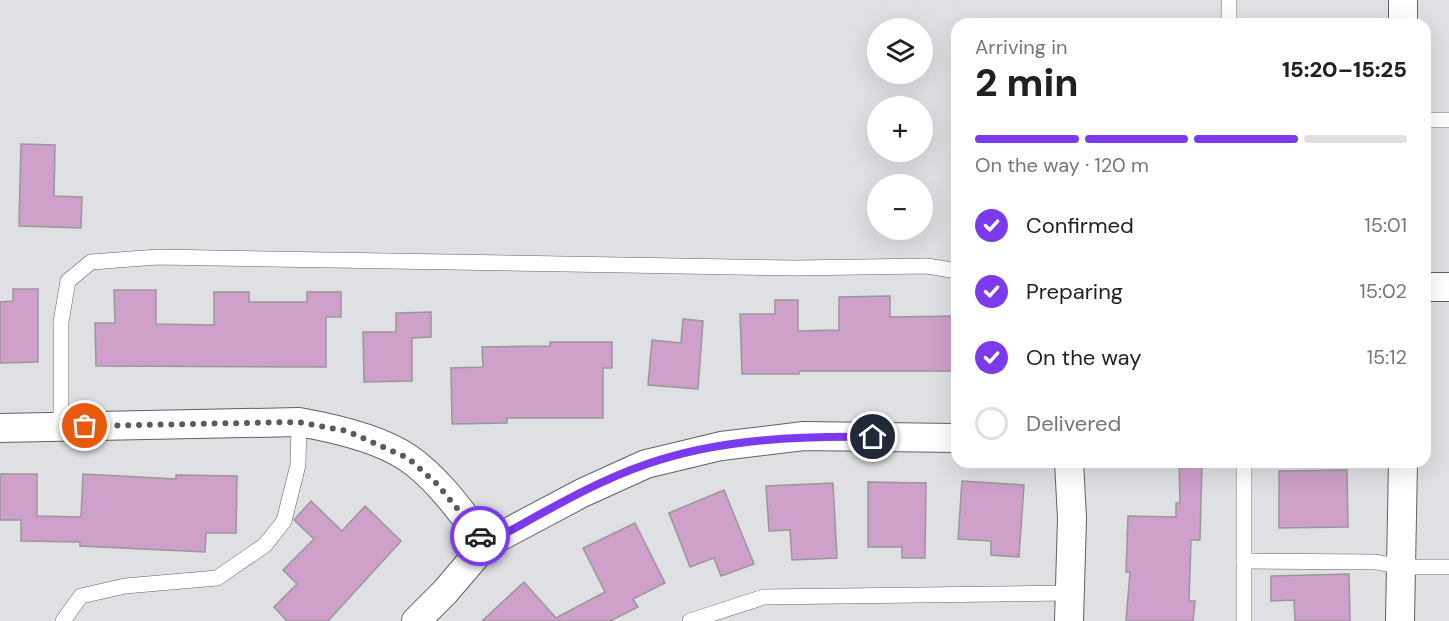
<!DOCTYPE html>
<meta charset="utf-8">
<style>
:root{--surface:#fff;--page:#f6f6f6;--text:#202124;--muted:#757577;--line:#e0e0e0;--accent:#7c3aed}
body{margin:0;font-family:"DM Sans",sans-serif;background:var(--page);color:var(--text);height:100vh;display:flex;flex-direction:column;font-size:22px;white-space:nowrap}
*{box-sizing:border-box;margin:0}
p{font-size:20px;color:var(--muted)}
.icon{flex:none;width:33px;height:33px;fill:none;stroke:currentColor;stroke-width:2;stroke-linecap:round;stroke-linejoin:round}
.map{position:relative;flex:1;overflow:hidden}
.panel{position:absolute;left:951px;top:18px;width:480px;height:450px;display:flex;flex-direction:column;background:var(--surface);border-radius:18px;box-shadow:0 6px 24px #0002}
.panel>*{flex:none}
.tools{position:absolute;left:867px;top:18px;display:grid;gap:12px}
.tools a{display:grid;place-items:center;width:66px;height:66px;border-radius:50%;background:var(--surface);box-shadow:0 6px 24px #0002;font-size:30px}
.pin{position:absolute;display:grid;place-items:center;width:51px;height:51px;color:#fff;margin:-26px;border:3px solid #fff;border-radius:50%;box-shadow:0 2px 6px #0007}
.courier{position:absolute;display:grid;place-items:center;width:60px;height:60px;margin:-30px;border:4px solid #7c3aed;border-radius:50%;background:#fff;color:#222;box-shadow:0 2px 8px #0007}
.headline em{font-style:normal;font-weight:800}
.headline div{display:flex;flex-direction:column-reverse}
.headline{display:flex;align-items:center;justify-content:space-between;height:102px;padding:0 24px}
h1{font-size:39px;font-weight:800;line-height:45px}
.bar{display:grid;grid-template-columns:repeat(4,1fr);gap:9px 6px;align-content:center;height:72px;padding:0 24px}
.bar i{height:8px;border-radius:4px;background:var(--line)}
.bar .selected{background:var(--accent)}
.bar p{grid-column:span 4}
ol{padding:0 24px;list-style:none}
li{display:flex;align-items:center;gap:18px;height:66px}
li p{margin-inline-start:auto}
li .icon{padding:6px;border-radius:50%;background:var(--accent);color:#fff;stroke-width:4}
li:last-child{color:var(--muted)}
li i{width:33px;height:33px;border:3px solid var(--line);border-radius:50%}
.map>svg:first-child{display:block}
</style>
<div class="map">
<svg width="1449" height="621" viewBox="0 0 1449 621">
<rect width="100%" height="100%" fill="#dfe0e3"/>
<g fill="#cfa0ca" stroke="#9a979a" stroke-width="1.5">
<path d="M 21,144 L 55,145 L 54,196 L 82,197 L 81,228 L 19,226 Z"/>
<path d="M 13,289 L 38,289 L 38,362 L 0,363 L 0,302 L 13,301 Z"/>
<path d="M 114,290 L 156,290 L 156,324 L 214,325 L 214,292 L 249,292 L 249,302 L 307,302 L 307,292 L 341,292 L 341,317 L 326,317 L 326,367 L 96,366 L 95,323 L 115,323 Z"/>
<path d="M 890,296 L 890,317 L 957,316 L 957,371 L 799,371 L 799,374 L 742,374 L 740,314 L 775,314 L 775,300 L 798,300 L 798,331 L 839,330 L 839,297 Z"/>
<path d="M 431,312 L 431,337 L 412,338 L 412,381 L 364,382 L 363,332 L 396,332 L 396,313 Z"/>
<path d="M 683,319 L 703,321 L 698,389 L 648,385 L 652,340 L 681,343 Z"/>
<path d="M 550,342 L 612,342 L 612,368 L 603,368 L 603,418 L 507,418 L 507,423 L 452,424 L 451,368 L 483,367 L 482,347 L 550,346 Z"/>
<path d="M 1179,462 L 1202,462 L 1200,540 L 1191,540 L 1189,601 L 1195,601 L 1193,621 L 1126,621 L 1130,572 L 1126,572 L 1128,516 L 1176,517 L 1176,503 L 1180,503 Z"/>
<path d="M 1347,470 L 1348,527 L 1279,528 L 1279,471 Z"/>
<path d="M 0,474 L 37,474 L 37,516 L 81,517 L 83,474 L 176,479 L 176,475 L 237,476 L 236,533 L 206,533 L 205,552 L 80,546 L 80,542 L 21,541 L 21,520 L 0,520 Z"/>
<path d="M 962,481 L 1024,485 L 1019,557 L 991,555 L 991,541 L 958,539 Z"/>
<path d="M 868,482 L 926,483 L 925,558 L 902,558 L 902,547 L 868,547 Z"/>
<path d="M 833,483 L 837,558 L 792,560 L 790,530 L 769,531 L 766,486 Z"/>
<path d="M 724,490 L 754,564 L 721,576 L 714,558 L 690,567 L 669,513 Z"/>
<path d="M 311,501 L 342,531 L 365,506 L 401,541 L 328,621 L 287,621 L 274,607 L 297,584 L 283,570 L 314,539 L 294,520 Z"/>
<path d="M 635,523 L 665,583 L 633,599 L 638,607 L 610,621 L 482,621 L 524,582 L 556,618 L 605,592 L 583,548 Z"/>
<path d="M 1349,574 L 1350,621 L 1295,621 L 1294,600 L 1271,601 L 1271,576 Z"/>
</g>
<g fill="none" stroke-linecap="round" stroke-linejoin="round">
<defs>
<g id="service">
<path d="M 1229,0 L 1229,24"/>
<path d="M 1425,120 L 1449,120"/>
<path d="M 61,426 L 61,322 L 68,281 L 91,262 L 158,257 L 795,268 L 927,266 L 957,271"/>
<path d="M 1244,561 L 1376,562 L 1401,567 L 1449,567"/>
<path d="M 63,621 L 81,596 L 125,586 L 217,578 L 265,545 L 284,521 L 298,465 L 299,422"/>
<path d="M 690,621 L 764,597 L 1067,593"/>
<path d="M 1244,621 L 1244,462"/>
</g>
<g id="minor">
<path d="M 1403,0 L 1403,24"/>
<path d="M 1425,287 L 1449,287"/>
<path d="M 0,428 L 299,422 C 333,428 379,438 408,458 C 440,480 463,515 486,544"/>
<path d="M 416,621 L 445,592 L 486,544 L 582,493 L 646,464 L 721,446 L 804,436 L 957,438"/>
<path d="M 1069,621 L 1072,518 L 1069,462"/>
<path d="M 1400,621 L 1403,462"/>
</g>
</defs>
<use href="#service" stroke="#606163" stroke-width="16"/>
<use href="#minor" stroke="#606163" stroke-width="30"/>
<use href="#service" stroke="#fff" stroke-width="15"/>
<use href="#minor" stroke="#fff" stroke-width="28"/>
</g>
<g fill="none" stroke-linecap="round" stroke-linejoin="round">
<path stroke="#5a5b5c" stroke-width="6" stroke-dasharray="0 10.8" d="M 85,426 L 298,422 L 347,431 L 408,458 L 437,484 L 480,536"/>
<path stroke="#7c3aed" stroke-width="8" d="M 480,536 L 486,544 C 538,516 591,483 647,464 C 719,439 797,436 873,437"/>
</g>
</svg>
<div class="tools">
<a><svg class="icon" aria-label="layers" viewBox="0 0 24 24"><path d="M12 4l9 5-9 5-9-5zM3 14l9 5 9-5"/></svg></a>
<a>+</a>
<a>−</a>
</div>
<div class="pin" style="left:85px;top:426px;background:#ea580c"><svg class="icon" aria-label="bag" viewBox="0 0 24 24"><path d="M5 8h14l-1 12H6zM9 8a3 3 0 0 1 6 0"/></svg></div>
<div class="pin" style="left:873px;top:437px;background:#1f2937"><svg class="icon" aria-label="home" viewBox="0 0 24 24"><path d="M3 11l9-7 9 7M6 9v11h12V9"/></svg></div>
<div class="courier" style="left:480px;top:536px"><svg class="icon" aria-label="car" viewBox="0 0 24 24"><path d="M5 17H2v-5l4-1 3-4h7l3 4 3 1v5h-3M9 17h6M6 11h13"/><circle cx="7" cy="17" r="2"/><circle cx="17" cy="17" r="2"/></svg></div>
<section class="panel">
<div class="headline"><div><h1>2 min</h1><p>Arriving in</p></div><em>15:20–15:25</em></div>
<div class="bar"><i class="selected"></i><i class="selected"></i><i class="selected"></i><i></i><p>On the way · 120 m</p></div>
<ol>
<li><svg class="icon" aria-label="check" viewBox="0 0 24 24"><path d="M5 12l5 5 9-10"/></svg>Confirmed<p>15:01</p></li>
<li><svg class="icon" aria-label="check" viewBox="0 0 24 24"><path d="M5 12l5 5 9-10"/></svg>Preparing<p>15:02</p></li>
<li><svg class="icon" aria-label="check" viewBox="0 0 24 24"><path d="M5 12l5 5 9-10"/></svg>On the way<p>15:12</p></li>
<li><i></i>Delivered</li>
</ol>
</section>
</div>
